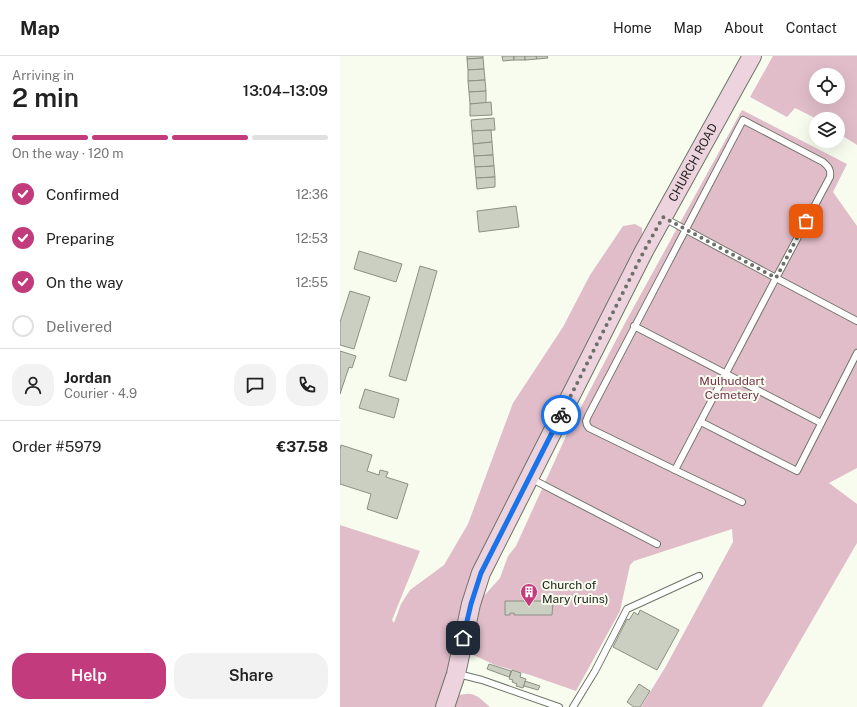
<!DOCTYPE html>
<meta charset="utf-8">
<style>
:root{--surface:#fff;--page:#f2f2f2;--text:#222;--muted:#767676;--line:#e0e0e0;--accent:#c23b7d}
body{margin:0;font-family:"Public Sans",sans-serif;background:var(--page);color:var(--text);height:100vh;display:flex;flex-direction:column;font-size:15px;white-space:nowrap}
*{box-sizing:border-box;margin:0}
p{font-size:13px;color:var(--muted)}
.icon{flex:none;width:22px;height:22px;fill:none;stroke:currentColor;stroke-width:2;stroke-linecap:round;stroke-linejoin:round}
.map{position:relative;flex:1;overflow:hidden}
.sheet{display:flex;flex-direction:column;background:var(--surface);width:340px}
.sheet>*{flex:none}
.buttons{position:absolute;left:469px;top:12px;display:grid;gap:8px}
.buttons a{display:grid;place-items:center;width:36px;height:36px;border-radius:50%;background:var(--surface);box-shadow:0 4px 16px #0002;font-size:20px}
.pin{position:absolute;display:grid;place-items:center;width:34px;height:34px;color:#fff;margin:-17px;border-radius:8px;box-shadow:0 2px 6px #0006}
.courier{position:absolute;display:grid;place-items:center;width:40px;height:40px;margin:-20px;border:3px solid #1a73e8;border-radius:50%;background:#fff;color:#222;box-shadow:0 1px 5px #0007}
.headline em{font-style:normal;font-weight:600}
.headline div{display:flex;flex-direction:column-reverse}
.headline{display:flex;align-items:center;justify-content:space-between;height:68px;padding:0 12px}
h1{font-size:26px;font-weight:600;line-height:30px}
.bar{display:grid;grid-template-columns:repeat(4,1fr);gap:6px 4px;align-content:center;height:48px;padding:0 12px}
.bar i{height:5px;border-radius:3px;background:var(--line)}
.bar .on{background:var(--accent)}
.bar p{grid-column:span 4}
.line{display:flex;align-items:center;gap:10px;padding:0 12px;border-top:1px solid var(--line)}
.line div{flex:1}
.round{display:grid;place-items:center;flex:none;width:42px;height:42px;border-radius:16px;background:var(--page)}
ol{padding:0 12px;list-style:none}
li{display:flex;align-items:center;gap:12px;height:44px}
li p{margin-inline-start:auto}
li .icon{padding:4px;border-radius:50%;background:var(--accent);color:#fff;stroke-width:4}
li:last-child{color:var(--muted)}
li i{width:22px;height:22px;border:2px solid var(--line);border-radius:50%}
.cta{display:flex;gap:8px;margin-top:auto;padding:8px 12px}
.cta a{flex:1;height:46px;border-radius:16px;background:var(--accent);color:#fff;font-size:16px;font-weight:600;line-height:46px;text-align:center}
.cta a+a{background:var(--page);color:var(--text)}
header{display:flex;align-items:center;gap:24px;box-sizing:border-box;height:56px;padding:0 20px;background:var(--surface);border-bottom:1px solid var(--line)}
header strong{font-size:19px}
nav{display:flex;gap:22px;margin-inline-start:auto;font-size:14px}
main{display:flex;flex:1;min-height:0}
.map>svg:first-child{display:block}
</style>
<header>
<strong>Map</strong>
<nav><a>Home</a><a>Map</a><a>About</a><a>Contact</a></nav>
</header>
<main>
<section class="sheet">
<div class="headline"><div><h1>2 min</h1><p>Arriving in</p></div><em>13:04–13:09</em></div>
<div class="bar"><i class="on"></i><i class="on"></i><i class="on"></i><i></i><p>On the way · 120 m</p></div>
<ol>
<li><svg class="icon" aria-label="check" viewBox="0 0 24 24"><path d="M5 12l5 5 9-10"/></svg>Confirmed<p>12:36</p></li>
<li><svg class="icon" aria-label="check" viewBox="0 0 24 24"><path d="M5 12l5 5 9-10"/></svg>Preparing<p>12:53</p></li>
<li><svg class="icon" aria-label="check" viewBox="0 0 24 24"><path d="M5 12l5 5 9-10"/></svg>On the way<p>12:55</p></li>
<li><i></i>Delivered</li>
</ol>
<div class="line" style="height:72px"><a class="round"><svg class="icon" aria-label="person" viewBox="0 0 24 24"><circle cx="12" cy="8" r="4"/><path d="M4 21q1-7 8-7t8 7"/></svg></a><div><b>Jordan</b><p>Courier · 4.9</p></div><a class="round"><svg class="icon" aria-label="chat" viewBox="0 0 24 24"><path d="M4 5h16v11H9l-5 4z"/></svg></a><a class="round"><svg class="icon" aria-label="phone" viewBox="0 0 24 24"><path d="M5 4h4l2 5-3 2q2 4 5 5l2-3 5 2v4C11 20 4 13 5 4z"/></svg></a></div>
<div class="line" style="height:52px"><div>Order #5979</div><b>€37.58</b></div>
<div class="cta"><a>Help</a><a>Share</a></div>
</section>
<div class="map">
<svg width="517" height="651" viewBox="0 0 517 651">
<rect width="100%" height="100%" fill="#f7fcef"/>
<g fill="#e1bdca" fill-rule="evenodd">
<path d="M 433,0 L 517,0 L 517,89 L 498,77 L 498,63 L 477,63 L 455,52 L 447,61 L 410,41 ZM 476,19 L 498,19 L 498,41 L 476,41 Z"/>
<path d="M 402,54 L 507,108 L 493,136 L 517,170 L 517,412 L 489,427 L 517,448 L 517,487 L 422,651 L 301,651 L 326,610 L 393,486 L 392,473 L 294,505 L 290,509 L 280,555 L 236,635 L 190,619 L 155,609 L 129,597 L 134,558 L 143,541 L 160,522 L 168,500 L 176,490 L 227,378 L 285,267 Z"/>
<path d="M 295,168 L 302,172 L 302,181 L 129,532 L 117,640 C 134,634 138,641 150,651 L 0,651 L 0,469 L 80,495 L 52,564 L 54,567 L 61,548 L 70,534 L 104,509 L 128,468 L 173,347 L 223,271 L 250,219 L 283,170 Z"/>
</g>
<g fill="#cacfc2" stroke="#8b9084">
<path d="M 127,0 L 143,0 L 143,2 L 127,3 Z"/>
<path d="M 162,0 L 174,0 L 174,4 L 163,5 Z"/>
<rect x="174" y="0" width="11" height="4"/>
<path d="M 185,0 L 196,0 L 197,3 L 185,4 Z"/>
<path d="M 196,0 L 207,0 L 208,2 L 197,3 Z"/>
<path d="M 143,2 L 144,13 L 128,14 L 127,3 Z"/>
<path d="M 144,13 L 145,24 L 128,25 L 128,14 Z"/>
<path d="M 145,24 L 146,35 L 129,36 L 128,25 Z"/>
<path d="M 146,35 L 146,47 L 130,48 L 129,36 Z"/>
<path d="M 151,46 L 152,59 L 130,60 L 130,48 Z"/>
<path d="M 154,62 L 155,74 L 132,75 L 131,64 Z"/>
<path d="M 151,74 L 152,86 L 133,88 L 132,75 Z"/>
<path d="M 152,86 L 153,99 L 134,100 L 133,88 Z"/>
<path d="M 153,99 L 154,110 L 135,111 L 134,100 Z"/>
<path d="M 154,110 L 155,121 L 136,122 L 135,111 Z"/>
<path d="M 155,121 L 155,131 L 137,133 L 136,122 Z"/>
<path d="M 176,150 L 179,171 L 139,176 L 137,155 Z"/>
<path d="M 19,195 L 62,208 L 56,226 L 14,213 Z"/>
<path d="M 80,210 L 97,215 L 66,325 L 49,320 Z"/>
<path d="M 10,235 L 30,241 L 14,293 L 0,289 L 0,266 Z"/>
<path d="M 0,295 L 16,300 L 12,312 L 9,311 L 0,338 Z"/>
<path d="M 25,333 L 59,343 L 54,362 L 19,352 Z"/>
<path d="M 1,389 L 32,399 L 27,415 L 39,419 L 40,414 L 48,416 L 46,421 L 68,428 L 57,463 L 27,453 L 31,438 L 0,428 L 0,394 Z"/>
<path d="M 165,545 L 213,545 L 212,559 L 174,559 L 174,557 L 170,557 L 170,559 L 165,559 Z"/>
<path d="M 300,554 L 339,574 L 317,614 L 273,591 L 287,563 L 289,564 L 294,556 L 298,559 Z"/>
<path d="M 149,608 L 171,615 L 169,621 L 147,613 Z"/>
<path d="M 172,614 L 181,617 L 180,621 L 186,623 L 183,632 L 176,630 L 177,628 L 172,626 L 173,624 L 169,623 Z"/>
<path d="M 185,625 L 200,630 L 198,634 L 184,630 Z"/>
<path d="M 299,628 L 310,635 L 300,651 L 294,651 L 287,646 Z"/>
</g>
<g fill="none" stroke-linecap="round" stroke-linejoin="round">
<defs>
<g id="lane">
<path d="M 324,162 L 436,222 L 490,121 C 491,114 489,111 483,106 L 403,64 C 352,163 299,261 248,360 L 246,365 L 247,369 L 249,372 L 335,414 L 436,222 L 517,265"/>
<path d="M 294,270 L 481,367"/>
<path d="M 361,366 L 457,415 L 517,297"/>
<path d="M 335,414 L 402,446"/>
<path d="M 190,422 L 317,488"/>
<path d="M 118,618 L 142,624 L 219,651"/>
<path d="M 233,651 L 255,615 L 287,553 L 359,520"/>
</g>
<g id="secondary">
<path id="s1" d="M 105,651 L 116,618 L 131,548 L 141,517 L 304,195 L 412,0"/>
</g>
</defs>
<use href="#lane" stroke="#6f7468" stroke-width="8"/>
<use href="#secondary" stroke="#6f7468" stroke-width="20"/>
<use href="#lane" stroke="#fff" stroke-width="6"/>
<use href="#secondary" stroke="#ecd3dd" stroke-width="18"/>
</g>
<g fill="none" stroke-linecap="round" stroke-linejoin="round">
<path stroke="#6d7068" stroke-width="4" stroke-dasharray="0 7.2" d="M 221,359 L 304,195 L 323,161 L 436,222 L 466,165"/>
<path stroke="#1a73e8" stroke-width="5" d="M 123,582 L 131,548 L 141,517 L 221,359"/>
</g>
<defs>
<symbol id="building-pin" viewBox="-11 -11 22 30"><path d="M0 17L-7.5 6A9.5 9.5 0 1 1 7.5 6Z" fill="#c23b7d" stroke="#f7fcef"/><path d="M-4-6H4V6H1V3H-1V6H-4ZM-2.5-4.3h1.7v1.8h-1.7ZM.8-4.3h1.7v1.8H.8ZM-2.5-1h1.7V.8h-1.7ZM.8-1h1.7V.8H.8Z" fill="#fff"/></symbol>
</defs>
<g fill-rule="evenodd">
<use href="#building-pin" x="179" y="526" width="20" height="27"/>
</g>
<g text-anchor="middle" stroke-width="4" stroke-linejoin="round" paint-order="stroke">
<g font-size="12" fill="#232420" stroke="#f7fcef">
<text dy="4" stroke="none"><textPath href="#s1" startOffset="601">CHURCH ROAD</textPath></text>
</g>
<g font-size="12" fill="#743350" stroke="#f7fcef">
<text x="392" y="329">Mulhuddart<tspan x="392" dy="14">Cemetery</tspan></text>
</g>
<g font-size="12" fill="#232420" stroke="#f7fcef" text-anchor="start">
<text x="202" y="533">Church of<tspan x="202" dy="14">Mary (ruins)</tspan></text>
</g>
</g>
</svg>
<div class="buttons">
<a><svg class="icon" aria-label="locate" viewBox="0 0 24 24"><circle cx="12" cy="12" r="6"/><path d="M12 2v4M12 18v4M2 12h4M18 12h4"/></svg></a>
<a><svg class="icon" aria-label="layers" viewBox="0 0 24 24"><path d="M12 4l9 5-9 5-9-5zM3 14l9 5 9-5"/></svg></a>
</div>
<div class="pin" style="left:466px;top:165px;background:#ea580c"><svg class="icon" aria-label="bag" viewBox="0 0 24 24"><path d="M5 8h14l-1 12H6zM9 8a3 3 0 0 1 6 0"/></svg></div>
<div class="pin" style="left:123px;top:582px;background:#1f2937"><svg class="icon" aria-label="home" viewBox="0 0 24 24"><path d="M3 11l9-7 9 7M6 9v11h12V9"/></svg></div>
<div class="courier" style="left:221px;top:359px"><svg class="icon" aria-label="bike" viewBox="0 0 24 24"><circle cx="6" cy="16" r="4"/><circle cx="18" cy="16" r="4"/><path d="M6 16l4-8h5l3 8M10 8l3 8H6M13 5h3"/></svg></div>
</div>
</main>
